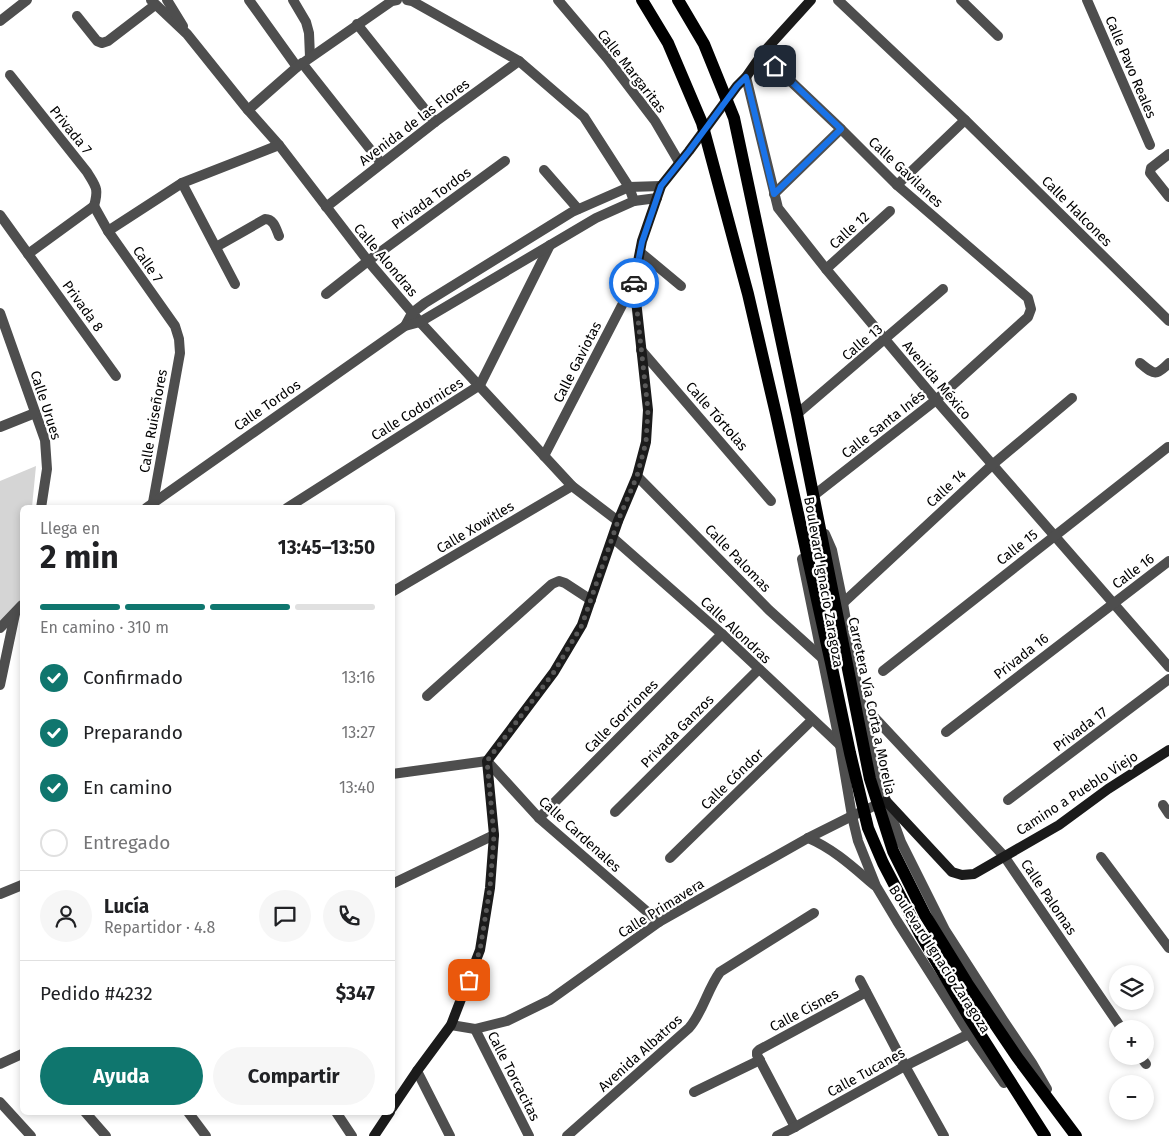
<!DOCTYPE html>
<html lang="es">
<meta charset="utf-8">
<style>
:root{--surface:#fff;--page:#f6f6f6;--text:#202124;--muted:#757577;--line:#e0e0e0;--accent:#0f766e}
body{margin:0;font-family:"Fira Sans",sans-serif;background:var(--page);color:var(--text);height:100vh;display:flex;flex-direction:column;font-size:19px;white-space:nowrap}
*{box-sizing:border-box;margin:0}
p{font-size:16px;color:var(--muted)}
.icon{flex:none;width:28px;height:28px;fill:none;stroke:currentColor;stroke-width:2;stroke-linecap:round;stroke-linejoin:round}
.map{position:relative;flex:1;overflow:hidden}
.panel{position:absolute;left:20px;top:505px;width:375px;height:610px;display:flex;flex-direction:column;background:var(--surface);border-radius:8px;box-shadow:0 2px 8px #0003}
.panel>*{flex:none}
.controls{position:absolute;left:1109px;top:965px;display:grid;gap:10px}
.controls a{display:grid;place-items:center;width:45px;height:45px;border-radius:50%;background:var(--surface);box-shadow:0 2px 8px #0003;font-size:25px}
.pin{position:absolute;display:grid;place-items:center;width:42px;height:42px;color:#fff;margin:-21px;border-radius:10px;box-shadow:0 2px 8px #0006}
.courier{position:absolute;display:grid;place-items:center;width:50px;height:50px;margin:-25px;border:4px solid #1a73e8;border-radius:50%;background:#fff;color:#222;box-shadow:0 1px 6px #0007}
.head em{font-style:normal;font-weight:700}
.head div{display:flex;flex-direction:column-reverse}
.head{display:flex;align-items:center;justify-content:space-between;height:85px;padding:0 20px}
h1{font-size:32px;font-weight:700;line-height:38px}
.bar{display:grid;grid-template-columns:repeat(4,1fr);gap:8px 5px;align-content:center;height:60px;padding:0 20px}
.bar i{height:6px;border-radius:4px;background:var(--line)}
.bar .selected{background:var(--accent)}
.bar p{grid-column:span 4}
.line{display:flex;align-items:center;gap:12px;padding:0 20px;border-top:1px solid var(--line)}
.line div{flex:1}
.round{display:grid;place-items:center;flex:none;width:52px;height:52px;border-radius:26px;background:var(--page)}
ol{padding:0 20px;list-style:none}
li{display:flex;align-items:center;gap:15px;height:55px}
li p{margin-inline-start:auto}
li .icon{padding:5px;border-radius:50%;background:var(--accent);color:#fff;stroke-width:4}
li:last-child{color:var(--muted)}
li i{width:28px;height:28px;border:2px solid var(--line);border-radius:50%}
.cta{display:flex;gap:10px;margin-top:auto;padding:10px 20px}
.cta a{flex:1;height:58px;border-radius:30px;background:var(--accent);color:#fff;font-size:20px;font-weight:700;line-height:58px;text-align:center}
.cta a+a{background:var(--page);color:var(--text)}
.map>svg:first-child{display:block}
</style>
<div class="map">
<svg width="1169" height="1136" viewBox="0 0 1169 1136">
<rect width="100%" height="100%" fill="#fff"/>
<path fill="#d5d5d5" d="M 36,466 L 32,507 L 22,508 L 22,603 L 0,622 L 0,481 Z"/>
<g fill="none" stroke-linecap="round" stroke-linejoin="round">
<g stroke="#4e4e4e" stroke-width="10">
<path d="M 151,0 L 187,34 L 248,110 L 279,145 L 368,261 L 420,322 L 572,486 L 618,521"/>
<path d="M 167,0 L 183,26"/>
<path d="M 249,0 L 297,67"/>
<path d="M 293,0 L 306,22 L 309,33 L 310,57"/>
<path d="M 407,0 L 412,1 L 519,61 L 584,117 L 629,187 L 634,201"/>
<path d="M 558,0 L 607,58 L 655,121 L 679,162"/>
<path d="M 838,0 L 965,120 L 1169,321"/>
<path d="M 961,0 L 998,36"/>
<path d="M 1087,0 L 1150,145"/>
<path d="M 77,16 L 97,41 L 102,43 L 108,41 L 155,5"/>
<path d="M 0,21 L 27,0"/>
<path d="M 357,24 L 435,122"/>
<path d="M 762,54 L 841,129 L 897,185 L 1028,298 L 1031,309 L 1028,317 L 936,400 L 813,496"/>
<path d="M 302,63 L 381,163"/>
<path d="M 10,75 L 87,172 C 96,187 99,188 94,206"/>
<path d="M 746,77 L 778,208 L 826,269 L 936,400 L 1169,667"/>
<path d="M 248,110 L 297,67 L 392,1 L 397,0"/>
<path d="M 1169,154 L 1151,168 L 1150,173 L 1169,197"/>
<path d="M 544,170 L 578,209"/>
<path d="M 182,183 L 235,284"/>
<path d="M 897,185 L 965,120"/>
<path d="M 774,194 L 841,129"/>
<path d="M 94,206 L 108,231 L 175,326 L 179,339 L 180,353 L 152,508"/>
<path d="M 326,207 L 435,122 L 519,61"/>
<path d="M 0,215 L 116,376"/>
<path d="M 108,231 L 182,183 L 279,145"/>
<path d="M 216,247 L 265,219 C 274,219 276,229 279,236"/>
<path d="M 640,252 L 681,286"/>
<path d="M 28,254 L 94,206"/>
<path d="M 826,269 L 890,211"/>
<path d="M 326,294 L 368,261 L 505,161"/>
<path d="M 0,313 L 45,440 L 47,469 L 41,508"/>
<path d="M 641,350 L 771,501"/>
<path d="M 1140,363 C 1154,374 1155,377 1169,363"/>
<path d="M 797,414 L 943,289"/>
<path d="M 0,427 L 35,413"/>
<path d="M 544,456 L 634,282"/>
<path d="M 637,476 L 769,610 L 821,657"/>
<path d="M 287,508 L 480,385 L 550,245"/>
<path d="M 613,538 L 722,634 L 840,745"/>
<path d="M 392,592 L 572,486"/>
<path d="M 843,603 L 992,465 L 1072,398"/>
<path d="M 883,671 L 1168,447"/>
<path d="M 0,685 L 15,614"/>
<path d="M 427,696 L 552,584 L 559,581 L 565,583 L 591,600"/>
<path d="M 860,702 L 1004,856 L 1122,1029"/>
<path d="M 946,732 L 1169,561"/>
<path d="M 487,761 L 539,818 L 659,922"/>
<path d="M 1008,800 L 1169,679"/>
<path d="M 1163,805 L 1169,814"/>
<path d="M 615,812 L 759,669"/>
<path d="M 539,818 L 722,634"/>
<path d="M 1101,857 L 1169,948"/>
<path d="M 670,858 L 812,720"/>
<path d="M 392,884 L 494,835"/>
<path d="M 860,980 L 905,1066 L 944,1136"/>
<path d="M 475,1029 L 529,1136"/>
<path d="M 1140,1056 L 1146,1064"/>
<path d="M 0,1064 L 22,1054"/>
<path d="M 417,1071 L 450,1136"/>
<path d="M 694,1092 L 760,1060"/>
<path d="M 0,1102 L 31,1136"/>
<path d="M 85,1112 L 106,1136"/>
<path d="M 188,1112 L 206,1136"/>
<path d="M 336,1112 L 352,1136"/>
<path d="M 795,1127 L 757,1055 L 757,1052 L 759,1050 L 866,992"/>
<path d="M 567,1136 L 689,1028 C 703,1012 707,990 720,972 L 814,913"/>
<path d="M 777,1136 L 795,1127 L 905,1066 L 969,1034"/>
</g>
<g stroke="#4e4e4e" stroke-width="10">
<path d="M 405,326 L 412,313 L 425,303 L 572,212 L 629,187 L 661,186"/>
<path d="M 146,508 L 405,326 L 420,322 L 596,218 L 634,201 L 657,198"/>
<path d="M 825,534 L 832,550 L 843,603 L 860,702 L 886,801 L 901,842 L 945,930 L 1003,1020 L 1032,1063 L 1047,1089"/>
<path d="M 802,559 L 840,745 L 852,816 L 858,841 L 876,886 L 897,921 L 969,1034 L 1004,1083"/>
<path d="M 0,628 L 22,605"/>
<path d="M 392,774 L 487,761"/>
<path d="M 808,838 C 834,849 854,868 874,885"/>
<path d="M 0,894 L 22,885"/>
<path d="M 451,1025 L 475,1029 L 507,1021 L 550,1000 L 659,922 L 808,838 L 852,816 L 885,801"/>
</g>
<g stroke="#1b1b1b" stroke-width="10">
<path d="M 886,801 L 952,872 L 962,875 L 974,874 L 1059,825 L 1108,789 L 1169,750"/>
<path d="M 392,1108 L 417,1071 L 451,1025 L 480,950 L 490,888 L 494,835 L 487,761 L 554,672 L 582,625 L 618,521 L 637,476 L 646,442 L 648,410 L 634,282 L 642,241 L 661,186 L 689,151 L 737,86 L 746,77 L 762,54 L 811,0"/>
<path d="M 374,1136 L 390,1112"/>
</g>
<g stroke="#000" stroke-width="12">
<path d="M 642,0 L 668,43 L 702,123 L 748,294 L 776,414 L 831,663 L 850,753 L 868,828 L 883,863 L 920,934 L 969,1017 L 1045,1136"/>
<path d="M 678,0 L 704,44 L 734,118 L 797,414 L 870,779 L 893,851 L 925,915 L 967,983 L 1017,1057 L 1076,1136"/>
</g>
</g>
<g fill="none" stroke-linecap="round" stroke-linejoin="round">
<path stroke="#595959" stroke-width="5" stroke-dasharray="0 9" d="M 469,980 L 480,950 L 490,888 L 494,835 L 487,761 L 554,672 L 582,625 L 618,521 L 637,476 L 646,442 L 648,410 L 634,283"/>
<path stroke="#1a73e8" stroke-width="6" d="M 634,283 L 642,242 L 661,186 L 689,151 L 737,86 L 746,77 L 774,194 L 841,129 L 775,66"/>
</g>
<g text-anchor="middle" stroke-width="4.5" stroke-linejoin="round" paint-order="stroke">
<g font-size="14" fill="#000" stroke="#fff">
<text transform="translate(1131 67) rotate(67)" y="5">Calle Pavo Reales</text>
<text transform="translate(632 71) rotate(52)" y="5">Calle Margaritas</text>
<text transform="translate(414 122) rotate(-37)" y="5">Avenida de las Flores</text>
<text transform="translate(71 130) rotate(51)" y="5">Privada 7</text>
<text transform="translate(906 172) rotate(43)" y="5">Calle Gavilanes</text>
<text transform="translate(431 198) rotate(-36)" y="5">Privada Tordos</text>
<text transform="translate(1077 211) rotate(45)" y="5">Calle Halcones</text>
<text transform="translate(849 230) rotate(-42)" y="5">Calle 12</text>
<text transform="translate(386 260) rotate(50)" y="5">Calle Alondras</text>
<text transform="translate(148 264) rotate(55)" y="5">Calle 7</text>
<text transform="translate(83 306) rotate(54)" y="5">Privada 8</text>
<text transform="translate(862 342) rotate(-40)" y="5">Calle 13</text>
<text transform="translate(577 362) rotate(-63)" y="5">Calle Gaviotas</text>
<text transform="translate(937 380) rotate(50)" y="5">Avenida México</text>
<text transform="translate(46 405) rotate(72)" y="5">Calle Urues</text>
<text transform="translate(267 405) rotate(-35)" y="5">Calle Tordos</text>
<text transform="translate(417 409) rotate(-32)" y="5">Calle Codornices</text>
<text transform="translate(717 416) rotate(49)" y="5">Calle Tórtolas</text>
<text transform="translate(153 421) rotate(-80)" y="5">Calle Ruiseñores</text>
<text transform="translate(883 424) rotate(-38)" y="5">Calle Santa Inés</text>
<text transform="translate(946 488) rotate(-43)" y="5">Calle 14</text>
<text transform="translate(475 527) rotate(-31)" y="5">Calle Xowitles</text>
<text transform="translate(1017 547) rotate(-38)" y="5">Calle 15</text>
<text transform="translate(738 558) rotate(46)" y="5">Calle Palomas</text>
<text transform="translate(1133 571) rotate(-37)" y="5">Calle 16</text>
<text transform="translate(824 582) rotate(80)" y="5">Boulevard Ignacio Zaragoza</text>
<text transform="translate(736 630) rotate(43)" y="5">Calle Alondras</text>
<text transform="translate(1021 656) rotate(-38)" y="5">Privada 16</text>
<text transform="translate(872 706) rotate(78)" y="5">Carretera Vía Corta a Morelia</text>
<text transform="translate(621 716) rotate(-45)" y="5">Calle Gorriones</text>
<text transform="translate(1080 729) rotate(-37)" y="5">Privada 17</text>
<text transform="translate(677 731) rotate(-45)" y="5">Privada Ganzos</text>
<text transform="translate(732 779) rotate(-44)" y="5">Calle Cóndor</text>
<text transform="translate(1077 793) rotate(-33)" y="5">Camino a Pueblo Viejo</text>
<text transform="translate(580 834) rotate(42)" y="5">Calle Cardenales</text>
<text transform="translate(1049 897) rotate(56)" y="5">Calle Palomas</text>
<text transform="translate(661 908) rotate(-32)" y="5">Calle Primavera</text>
<text transform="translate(940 959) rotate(57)" y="5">Boulevard Ignacio Zaragoza</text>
<text transform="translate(804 1010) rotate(-28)" y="5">Calle Cisnes</text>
<text transform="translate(640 1053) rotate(-42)" y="5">Avenida Albatros</text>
<text transform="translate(866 1072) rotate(-29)" y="5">Calle Tucanes</text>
<text transform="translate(514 1076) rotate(63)" y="5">Calle Torcacitas</text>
</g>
</g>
</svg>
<div class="controls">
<a><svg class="icon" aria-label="layers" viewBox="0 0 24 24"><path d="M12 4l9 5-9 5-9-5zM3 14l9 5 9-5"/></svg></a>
<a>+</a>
<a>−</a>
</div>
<div class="pin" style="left:469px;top:980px;background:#ea580c"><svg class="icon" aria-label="bag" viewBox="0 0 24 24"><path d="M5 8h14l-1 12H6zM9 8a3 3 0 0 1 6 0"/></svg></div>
<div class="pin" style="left:775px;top:66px;background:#1f2937"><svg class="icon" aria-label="home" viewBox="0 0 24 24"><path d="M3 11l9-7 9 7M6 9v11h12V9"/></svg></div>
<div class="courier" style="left:634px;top:283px"><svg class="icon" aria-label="car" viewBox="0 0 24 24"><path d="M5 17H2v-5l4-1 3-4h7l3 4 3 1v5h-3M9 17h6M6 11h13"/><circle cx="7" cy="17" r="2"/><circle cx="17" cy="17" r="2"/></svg></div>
<section class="panel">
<div class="head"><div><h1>2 min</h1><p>Llega en</p></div><em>13:45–13:50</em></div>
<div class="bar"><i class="selected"></i><i class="selected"></i><i class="selected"></i><i></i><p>En camino · 310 m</p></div>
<ol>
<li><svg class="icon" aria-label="check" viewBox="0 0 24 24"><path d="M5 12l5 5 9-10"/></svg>Confirmado<p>13:16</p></li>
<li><svg class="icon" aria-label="check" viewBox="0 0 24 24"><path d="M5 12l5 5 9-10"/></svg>Preparando<p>13:27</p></li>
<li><svg class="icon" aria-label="check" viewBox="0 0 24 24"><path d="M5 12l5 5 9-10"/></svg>En camino<p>13:40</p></li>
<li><i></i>Entregado</li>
</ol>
<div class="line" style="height:90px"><a class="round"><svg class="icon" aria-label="person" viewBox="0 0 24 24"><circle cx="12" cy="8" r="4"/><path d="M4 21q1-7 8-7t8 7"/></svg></a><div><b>Lucía</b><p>Repartidor · 4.8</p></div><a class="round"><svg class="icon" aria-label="chat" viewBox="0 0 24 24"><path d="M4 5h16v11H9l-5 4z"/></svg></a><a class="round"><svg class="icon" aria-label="phone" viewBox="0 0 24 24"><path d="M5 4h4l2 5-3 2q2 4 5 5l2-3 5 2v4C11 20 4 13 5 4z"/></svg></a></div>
<div class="line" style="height:65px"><div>Pedido #4232</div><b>$347</b></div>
<div class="cta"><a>Ayuda</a><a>Compartir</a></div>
</section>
</div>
